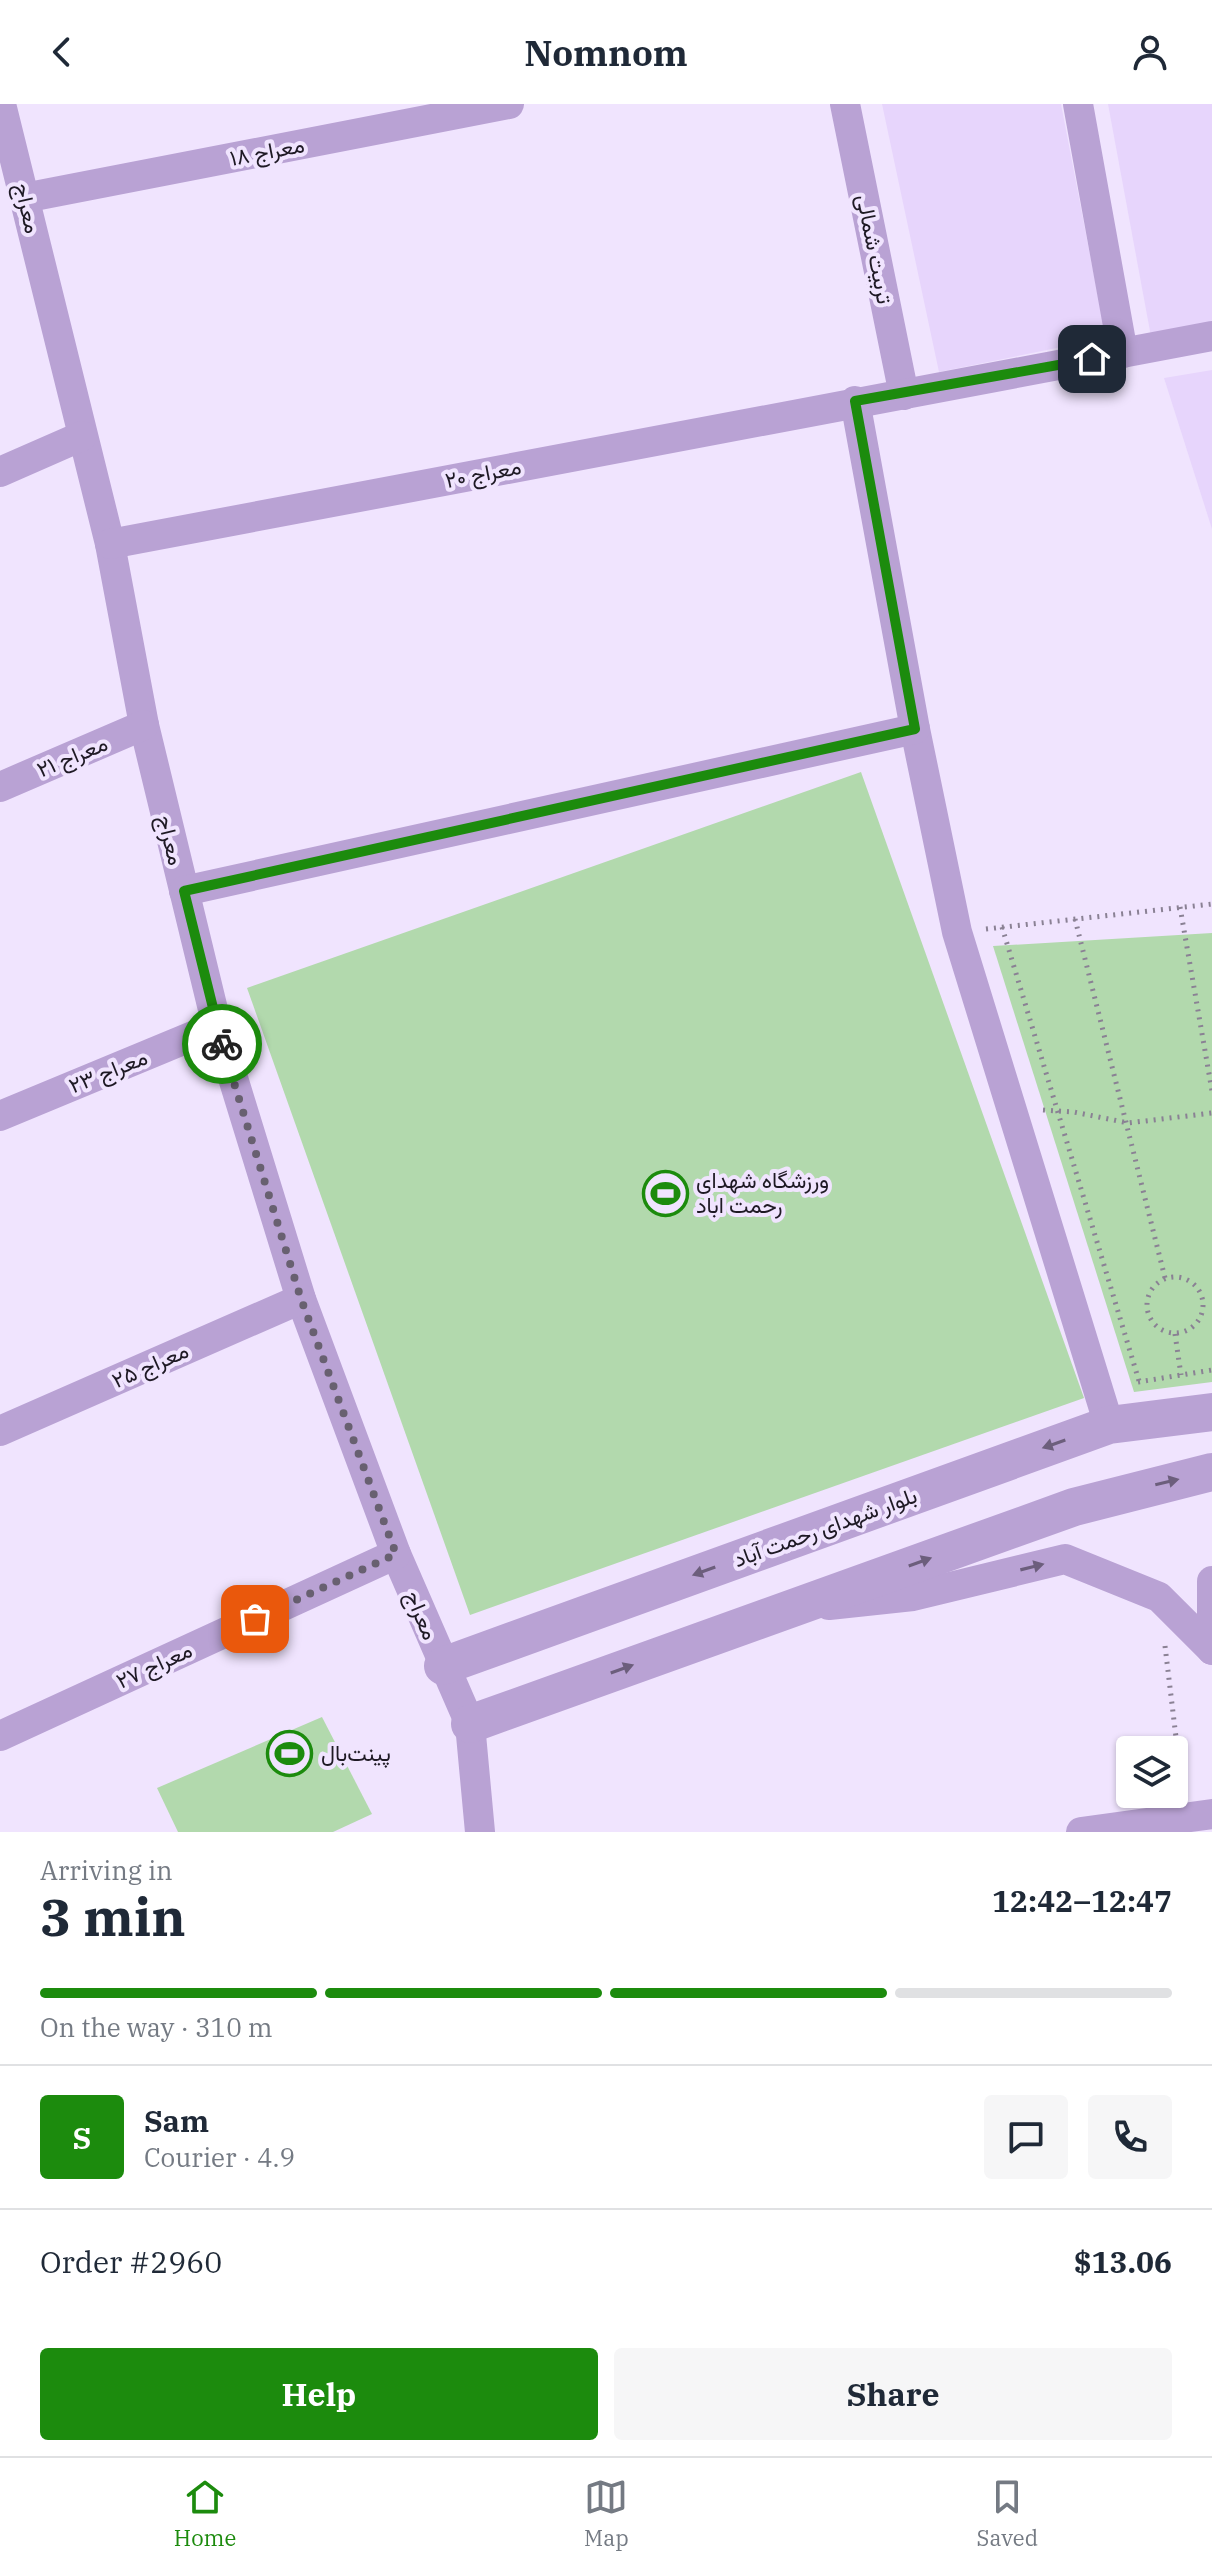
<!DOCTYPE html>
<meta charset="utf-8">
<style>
:root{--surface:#fff;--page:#f6f6f7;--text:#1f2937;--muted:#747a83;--line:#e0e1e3;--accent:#1c8b0d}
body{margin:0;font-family:"IBM Plex Serif",Vazirmatn,serif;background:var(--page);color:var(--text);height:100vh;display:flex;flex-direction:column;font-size:30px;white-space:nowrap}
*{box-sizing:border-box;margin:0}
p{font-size:26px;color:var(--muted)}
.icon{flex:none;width:44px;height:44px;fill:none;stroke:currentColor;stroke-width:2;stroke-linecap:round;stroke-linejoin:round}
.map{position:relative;height:1728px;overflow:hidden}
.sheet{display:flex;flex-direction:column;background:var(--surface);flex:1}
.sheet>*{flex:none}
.fabs{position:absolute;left:1116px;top:1632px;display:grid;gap:16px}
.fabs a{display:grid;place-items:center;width:72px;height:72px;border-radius:8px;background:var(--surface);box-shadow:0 2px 6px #0004;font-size:40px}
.pin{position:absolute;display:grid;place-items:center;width:68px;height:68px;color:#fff;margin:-34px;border-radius:16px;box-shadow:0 4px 12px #0006}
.courier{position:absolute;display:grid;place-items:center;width:80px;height:80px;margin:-40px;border:6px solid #1c8b0d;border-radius:50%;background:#fff;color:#222;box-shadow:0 2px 10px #0007}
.headline em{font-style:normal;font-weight:700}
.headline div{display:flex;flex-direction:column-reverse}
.headline{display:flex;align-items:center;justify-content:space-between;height:136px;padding:0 40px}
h1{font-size:52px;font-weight:700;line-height:60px}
.bar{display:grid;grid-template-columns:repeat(4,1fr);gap:12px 8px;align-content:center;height:96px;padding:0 40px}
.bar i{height:10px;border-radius:6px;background:var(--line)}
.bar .current{background:var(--accent)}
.bar p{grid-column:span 4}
.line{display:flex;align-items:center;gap:20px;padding:0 40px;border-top:2px solid var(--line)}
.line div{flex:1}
.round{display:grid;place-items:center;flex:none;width:84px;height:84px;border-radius:8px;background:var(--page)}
.action{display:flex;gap:16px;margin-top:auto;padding:16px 40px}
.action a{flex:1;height:92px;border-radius:8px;background:var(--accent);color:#fff;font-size:32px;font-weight:700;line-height:92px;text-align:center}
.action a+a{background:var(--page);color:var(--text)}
header{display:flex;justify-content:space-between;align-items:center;height:104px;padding:0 40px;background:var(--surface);font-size:36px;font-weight:700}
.menu{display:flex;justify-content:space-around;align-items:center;height:112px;border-top:2px solid var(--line);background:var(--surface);font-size:22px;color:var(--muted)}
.menu a{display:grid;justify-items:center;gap:4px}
.menu .current{color:var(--accent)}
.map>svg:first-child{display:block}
</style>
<header><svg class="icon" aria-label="back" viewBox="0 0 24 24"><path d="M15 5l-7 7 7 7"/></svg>Nomnom<svg class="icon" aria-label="person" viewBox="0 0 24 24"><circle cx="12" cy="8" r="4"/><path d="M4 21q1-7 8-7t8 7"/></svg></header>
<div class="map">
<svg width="1212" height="1728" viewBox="0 0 1212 1728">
<rect width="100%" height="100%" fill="#f0e4fe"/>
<g fill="#e7d5fc">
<path d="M 882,0 L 1061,0 L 1106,234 L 939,268 Z"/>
<path d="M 1108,0 L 1212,0 L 1212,226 L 1152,238 Z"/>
<path d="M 1212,266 L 1212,425 L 1164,274 Z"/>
</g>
<g fill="#b2d9ad">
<path d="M 861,668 L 1084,1294 L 470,1511 L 247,884 Z"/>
<path d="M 1212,829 L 1212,1278 L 1134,1288 L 993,842 Z"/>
<path d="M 322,1613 L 372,1710 L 333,1728 L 178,1728 L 157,1684 Z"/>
</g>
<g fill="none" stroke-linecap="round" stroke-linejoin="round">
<g stroke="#8a8194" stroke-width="5" stroke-dasharray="2 6" stroke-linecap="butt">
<path d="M 1180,803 L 1212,987"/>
<path d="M 1075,815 L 1165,1174"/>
<path d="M 1002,823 L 1139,1277"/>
<path d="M 986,825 L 1212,800"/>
<path d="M 1043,1006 L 1074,1008 L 1128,1019 L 1212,1009"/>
<circle cx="1175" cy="1201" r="28"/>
<path d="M 1175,1230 L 1181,1271"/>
<path d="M 1138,1278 L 1212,1266"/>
<path d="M 1165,1542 L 1182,1683"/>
</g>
<g stroke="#b9a2d4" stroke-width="30">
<path d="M 1,0 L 110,440 L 144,621 L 217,922 L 301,1195 L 396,1450 L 470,1620 L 480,1728"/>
<path d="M 845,0 L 904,291"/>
<path d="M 1078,0 L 1123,249"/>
<path d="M 24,94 L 509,0"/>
<path d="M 855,297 L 915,625 L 957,828 L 1109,1321"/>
<path d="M 0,368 L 82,332"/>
<path d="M 110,440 L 1212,232"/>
<path d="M 0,683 L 144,621"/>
<path d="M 184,787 L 915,625"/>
<path d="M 0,1012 L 217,922"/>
<path d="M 0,1327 L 301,1195"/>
<path d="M 829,1501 L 913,1492 L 1065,1455 L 1159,1493 L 1212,1546"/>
<path d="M 1212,1546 L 1212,1477"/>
<path d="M 0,1632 L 396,1450"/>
<path d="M 1081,1728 L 1212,1710"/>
</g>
<g stroke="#b9a2d4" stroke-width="38">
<path d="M 443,1562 L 1109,1321 L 1212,1308"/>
<path d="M 470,1620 L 1074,1403 L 1212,1368"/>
</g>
</g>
<defs><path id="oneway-solid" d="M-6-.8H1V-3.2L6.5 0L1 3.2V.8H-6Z" transform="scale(2)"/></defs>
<g fill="#6c5e7c">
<use href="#oneway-solid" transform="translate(1054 1340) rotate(161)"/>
<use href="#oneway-solid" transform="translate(1167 1378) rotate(-13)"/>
<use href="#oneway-solid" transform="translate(920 1458) rotate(-20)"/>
<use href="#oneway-solid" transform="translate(1032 1463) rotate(-14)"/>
<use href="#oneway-solid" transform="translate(704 1467) rotate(160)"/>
<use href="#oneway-solid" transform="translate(622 1565) rotate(-20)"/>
</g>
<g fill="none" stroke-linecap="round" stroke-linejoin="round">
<path stroke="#686070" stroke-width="8" stroke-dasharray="0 14.4" d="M 222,940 L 301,1195 L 396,1450 L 255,1515"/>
<path stroke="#1c8b0d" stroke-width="10" d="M 222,940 L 184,787 L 915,625 L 855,297 L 1092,255"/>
</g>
<defs>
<symbol id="stadium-ring" viewBox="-11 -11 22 22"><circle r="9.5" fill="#f0e4fe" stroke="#1c8b0d" stroke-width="1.5"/><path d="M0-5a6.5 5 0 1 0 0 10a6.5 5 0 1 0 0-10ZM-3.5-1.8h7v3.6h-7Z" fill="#1c8b0d"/></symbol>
</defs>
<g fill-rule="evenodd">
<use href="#stadium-ring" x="640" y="1064" width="51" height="51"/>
<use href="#stadium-ring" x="264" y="1624" width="51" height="51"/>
</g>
<g text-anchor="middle" stroke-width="8" stroke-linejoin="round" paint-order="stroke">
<g font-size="22" fill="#1e1924" stroke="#f0e4fe">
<text transform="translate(267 47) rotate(-11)" y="8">معراج ۱۸</text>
<text transform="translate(28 104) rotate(77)" y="8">معراج</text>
<text transform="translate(875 145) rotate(79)" y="8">تربیت شمالی</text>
<text transform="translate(483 369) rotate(-11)" y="8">معراج ۲۰</text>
<text transform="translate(72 652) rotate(-23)" y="8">معراج ۲۱</text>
<text transform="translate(171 736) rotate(76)" y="8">معراج</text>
<text transform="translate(108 967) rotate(-22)" y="8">معراج ۲۳</text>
<text transform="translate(150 1261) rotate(-24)" y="8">معراج ۲۵</text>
<text transform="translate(825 1423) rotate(-20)" y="8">بلوار شهدای رحمت آباد</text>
<text transform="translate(422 1511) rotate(67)" y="8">معراج</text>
<text transform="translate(154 1561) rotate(-25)" y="8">معراج ۲۷</text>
</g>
<g font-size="22" fill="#1e1924" stroke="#f0e4fe" text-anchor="start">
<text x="696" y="1084">ورزشگاه شهدای<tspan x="696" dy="25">رحمت اباد</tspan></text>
<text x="321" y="1657">پینت‌بال</text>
</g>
</g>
</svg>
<div class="fabs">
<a><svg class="icon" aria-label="layers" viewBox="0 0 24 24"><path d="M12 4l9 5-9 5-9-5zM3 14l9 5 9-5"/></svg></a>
</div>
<div class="pin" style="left:255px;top:1515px;background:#ea580c"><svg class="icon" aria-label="bag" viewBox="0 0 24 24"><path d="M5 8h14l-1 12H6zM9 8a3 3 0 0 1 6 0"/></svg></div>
<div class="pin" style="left:1092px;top:255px;background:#1f2937"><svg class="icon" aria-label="home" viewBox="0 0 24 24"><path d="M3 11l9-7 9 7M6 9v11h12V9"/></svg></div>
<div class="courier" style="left:222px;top:940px"><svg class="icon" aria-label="bike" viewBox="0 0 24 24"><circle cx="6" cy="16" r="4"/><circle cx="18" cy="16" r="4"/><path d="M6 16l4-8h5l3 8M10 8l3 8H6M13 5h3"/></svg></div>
</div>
<section class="sheet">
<div class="headline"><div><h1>3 min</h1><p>Arriving in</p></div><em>12:42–12:47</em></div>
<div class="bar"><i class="current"></i><i class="current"></i><i class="current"></i><i></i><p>On the way · 310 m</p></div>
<div class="line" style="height:144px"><b class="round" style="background:var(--accent);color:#fff">S</b><div><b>Sam</b><p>Courier · 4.9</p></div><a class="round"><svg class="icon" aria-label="chat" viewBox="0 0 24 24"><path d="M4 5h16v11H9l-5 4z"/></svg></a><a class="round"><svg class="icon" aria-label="phone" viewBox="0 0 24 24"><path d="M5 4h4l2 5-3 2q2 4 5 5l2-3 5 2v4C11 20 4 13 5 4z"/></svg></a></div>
<div class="line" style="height:104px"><div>Order #2960</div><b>$13.06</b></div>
<div class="action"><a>Help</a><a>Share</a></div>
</section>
<nav class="menu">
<a class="current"><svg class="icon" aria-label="home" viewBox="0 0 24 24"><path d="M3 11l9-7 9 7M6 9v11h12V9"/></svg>Home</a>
<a><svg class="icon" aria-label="map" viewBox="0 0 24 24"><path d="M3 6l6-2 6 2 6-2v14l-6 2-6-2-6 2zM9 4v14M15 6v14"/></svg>Map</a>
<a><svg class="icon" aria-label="saved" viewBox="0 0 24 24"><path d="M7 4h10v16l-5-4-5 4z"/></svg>Saved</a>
</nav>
